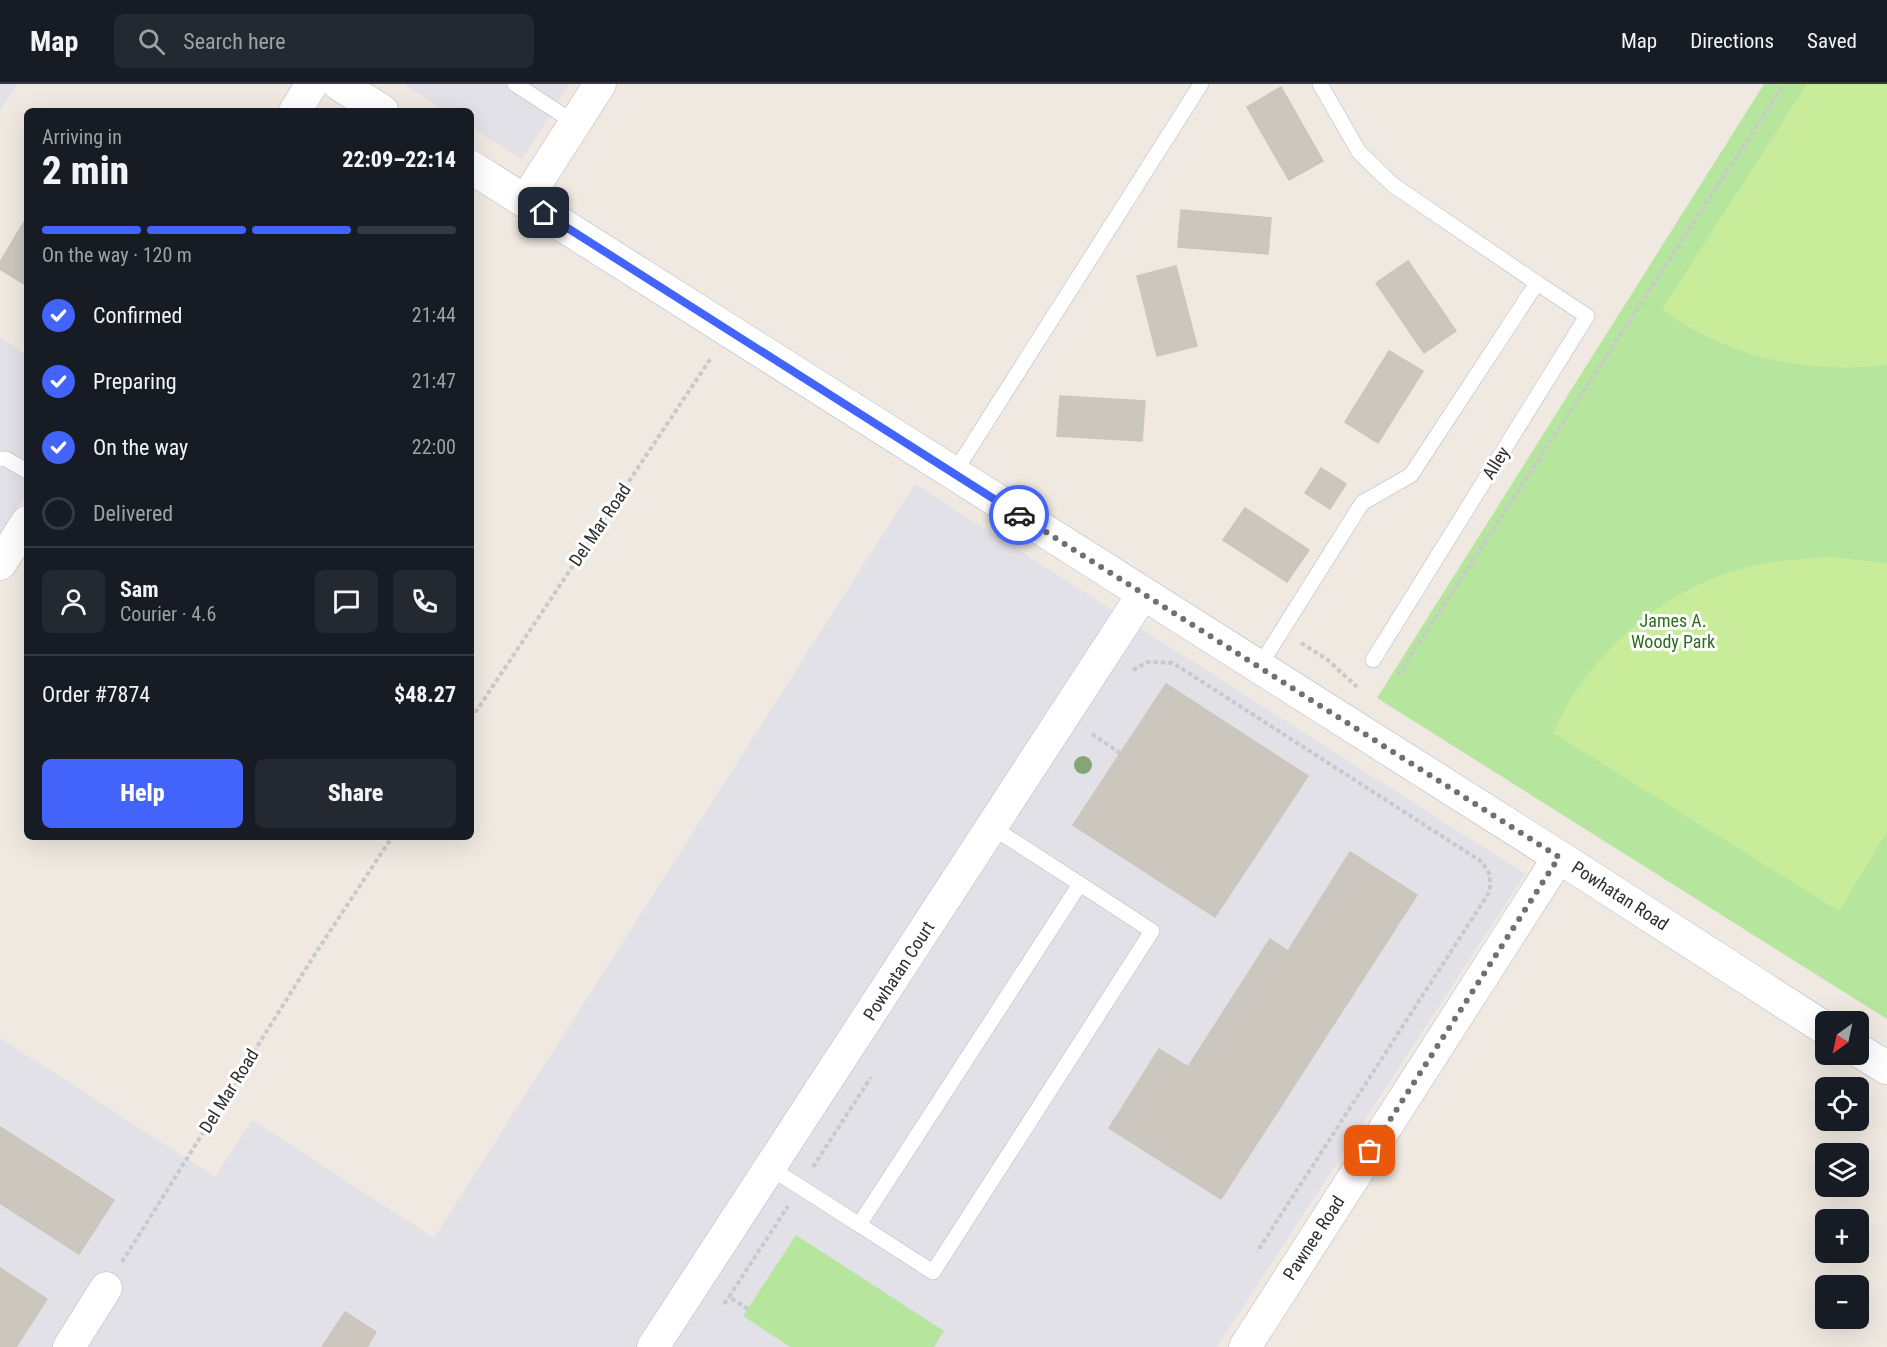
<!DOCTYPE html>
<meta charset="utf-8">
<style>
:root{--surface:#171b24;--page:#242831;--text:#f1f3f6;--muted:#9ea1a6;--line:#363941;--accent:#4264fb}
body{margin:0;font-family:"Roboto Condensed",sans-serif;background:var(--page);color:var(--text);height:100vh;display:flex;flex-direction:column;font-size:22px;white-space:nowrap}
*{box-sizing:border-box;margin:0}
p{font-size:20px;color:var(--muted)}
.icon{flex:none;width:33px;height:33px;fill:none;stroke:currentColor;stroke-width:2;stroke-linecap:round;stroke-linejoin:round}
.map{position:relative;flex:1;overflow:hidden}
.panel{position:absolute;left:24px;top:24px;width:450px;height:732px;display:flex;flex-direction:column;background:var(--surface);border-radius:9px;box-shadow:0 6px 24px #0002}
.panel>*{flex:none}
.needle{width:39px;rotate:213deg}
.controls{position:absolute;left:1815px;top:927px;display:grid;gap:12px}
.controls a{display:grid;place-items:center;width:54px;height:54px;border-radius:9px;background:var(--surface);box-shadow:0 6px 24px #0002;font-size:30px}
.pin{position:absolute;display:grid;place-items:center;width:51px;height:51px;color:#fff;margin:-26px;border-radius:12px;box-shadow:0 3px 9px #0006}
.courier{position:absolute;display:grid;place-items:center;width:60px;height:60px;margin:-30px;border:4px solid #4264fb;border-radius:50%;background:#fff;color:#222;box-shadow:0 2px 8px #0007}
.headline em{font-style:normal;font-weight:800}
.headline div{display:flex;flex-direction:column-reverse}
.headline{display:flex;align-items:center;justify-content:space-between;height:102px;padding:0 18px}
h1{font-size:39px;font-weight:800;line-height:45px}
.bar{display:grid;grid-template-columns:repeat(4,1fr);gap:9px 6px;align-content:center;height:72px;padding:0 18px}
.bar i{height:8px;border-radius:4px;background:var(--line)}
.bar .selected{background:var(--accent)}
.bar p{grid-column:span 4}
.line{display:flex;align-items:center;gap:15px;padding:0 18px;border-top:2px solid var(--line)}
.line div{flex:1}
.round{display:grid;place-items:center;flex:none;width:63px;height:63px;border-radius:9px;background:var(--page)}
ol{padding:0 18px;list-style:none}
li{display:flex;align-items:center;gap:18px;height:66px}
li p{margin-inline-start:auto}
li .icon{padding:6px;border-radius:50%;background:var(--accent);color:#fff;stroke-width:4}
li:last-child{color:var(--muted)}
li i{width:33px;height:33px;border:3px solid var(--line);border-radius:50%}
.cta{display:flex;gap:12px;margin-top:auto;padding:12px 18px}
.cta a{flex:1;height:69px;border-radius:9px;background:var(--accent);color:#fff;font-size:24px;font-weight:800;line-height:69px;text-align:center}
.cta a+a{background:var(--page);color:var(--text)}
header{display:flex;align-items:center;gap:36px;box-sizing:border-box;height:84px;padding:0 30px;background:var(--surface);border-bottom:2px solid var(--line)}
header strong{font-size:28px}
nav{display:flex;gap:33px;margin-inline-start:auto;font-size:21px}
.search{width:420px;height:54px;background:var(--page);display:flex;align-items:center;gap:15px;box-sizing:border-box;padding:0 21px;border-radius:9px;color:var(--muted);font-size:22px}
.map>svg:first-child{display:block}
</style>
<header>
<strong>Map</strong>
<div class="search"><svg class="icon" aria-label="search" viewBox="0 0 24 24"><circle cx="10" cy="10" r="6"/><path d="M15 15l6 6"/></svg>Search here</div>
<nav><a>Map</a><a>Directions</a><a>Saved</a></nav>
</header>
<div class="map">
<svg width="1887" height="1263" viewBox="0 0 1887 1263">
<rect width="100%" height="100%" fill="#efe9e1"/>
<g fill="#e3e1e8">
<path d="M 0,0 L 18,0 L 0,27 Z"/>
<path d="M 403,0 L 570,0 L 522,75 L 471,43 L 471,27 L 446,27 Z"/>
<path d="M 0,254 L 27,271 L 27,410 L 0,451 Z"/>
<path d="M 915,400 L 1525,790 L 1217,1263 L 0,1263 L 0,954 L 215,1093 L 252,1036 L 434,1154 Z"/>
</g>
<g fill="#b6e59e">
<path d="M 1764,0 L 1887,0 L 1887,935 L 1377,614 Z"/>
<path d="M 796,1151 L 944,1247 L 934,1263 L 790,1263 L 743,1232 Z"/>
</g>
<g fill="#c9ec9a">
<path d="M 1807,0 L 1887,0 L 1887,281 C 1805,290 1729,274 1662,225 Z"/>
<path d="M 1830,473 L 1887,479 L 1887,748 L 1839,827 L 1553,649 C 1584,580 1644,522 1714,494 C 1750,479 1792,475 1830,473 Z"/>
</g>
<g fill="#cbc7bf" stroke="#cbc5ba" stroke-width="1.5">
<path d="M 1281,3 L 1323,77 L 1289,96 L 1247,23 Z"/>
<path d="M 1181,126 L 1271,134 L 1268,170 L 1178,163 Z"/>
<path d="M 27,133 L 27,202 L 0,185 L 0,178 Z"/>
<path d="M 1408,177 L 1456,247 L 1424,269 L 1376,199 Z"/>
<path d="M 1176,182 L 1197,262 L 1157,272 L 1137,192 Z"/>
<path d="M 1389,267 L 1423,287 L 1378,359 L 1345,338 Z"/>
<path d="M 1060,312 L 1145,317 L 1142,357 L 1057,352 Z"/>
<path d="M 1321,384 L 1346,400 L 1330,425 L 1305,409 Z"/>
<path d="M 1245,424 L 1309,466 L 1287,498 L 1223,456 Z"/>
<path d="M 1166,600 L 1308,692 L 1215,833 L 1073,741 Z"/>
<path d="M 1350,768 L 1417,811 L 1221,1115 L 1109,1044 L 1159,965 L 1188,983 L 1270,855 L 1288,867 Z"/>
<path d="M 0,1043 L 114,1116 L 79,1170 L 0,1119 Z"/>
<path d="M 0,1184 L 47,1215 L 16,1263 L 0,1263 Z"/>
<path d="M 345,1228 L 376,1248 L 367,1263 L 322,1263 Z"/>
</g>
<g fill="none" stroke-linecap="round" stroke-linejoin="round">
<defs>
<g id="lane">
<path d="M 515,0 L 575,39"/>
<path d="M 0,375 L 6,375 L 27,387"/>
<path d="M 954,389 L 1201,0"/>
<path d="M 1373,576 L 1587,232 L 1537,199"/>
<path d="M 1259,583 L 1362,419 L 1411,391 L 1537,199 L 1393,101 L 1359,68 L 1320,0"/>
<path d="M 992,743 L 1080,800"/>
<path d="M 770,1084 C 825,1118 879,1154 933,1188 L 1152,847 L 1080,800 L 859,1141"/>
</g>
<g id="street">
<path d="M 295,27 L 312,0"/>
<path d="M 525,117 L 600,0"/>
<path d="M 0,480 L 27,438"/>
<path d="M 69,1263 L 106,1204"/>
<path d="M 653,1263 L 1143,510"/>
<path d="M 1245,1263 L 1559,773"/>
</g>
<g id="secondary">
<path d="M 339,0 L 382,27"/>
<path d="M 471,83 L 1559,773 L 1826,945"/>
<path d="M 1858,966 L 1887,984"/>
</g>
</defs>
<use href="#lane" stroke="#b4b7c1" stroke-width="16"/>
<use href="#street" stroke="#b4b7c1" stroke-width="33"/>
<use href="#secondary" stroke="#b4b7c1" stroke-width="34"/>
<g stroke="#c9c9c9" stroke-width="4" stroke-dasharray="4.5 3" stroke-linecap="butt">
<path d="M 1301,559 L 1328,576 L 1357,603"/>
<path d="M 1133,586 L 1147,578 L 1173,579 L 1482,778 L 1490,791 L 1490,807 L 1257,1168"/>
<path d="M 1398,591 L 1784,0"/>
<path d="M 471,635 L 711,274"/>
<path d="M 1092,650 L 1120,669"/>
<path d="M 813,1083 L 871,993"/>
<path d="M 122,1178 L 317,867 L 392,753"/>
<path d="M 724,1220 L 729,1213"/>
<path d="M 748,1225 L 729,1213 L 788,1122"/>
</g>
<use href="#lane" stroke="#fff" stroke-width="15"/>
<use href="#street" stroke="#fff" stroke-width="32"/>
<use href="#secondary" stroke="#fff" stroke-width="33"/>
</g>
<circle fill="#84a574" cx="1083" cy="681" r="9"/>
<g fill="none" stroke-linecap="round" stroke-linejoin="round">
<path stroke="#726f6d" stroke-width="6" stroke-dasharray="0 10.8" d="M 1019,431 L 1559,773 L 1370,1067"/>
<path stroke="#4264fb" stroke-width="8" d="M 544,129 L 1019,431"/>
</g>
<g text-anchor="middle" stroke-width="6" stroke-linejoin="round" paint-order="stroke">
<g font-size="18" fill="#2e2e2e" stroke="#fff">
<text transform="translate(1496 379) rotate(-58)" y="6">Alley</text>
<text transform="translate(600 441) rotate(-56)" y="6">Del Mar Road</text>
<text transform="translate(1620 812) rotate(33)" y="6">Powhatan Road</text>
<text transform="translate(899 887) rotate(-57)" y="6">Powhatan Court</text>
<text transform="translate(229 1007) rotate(-58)" y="6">Del Mar Road</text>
<text transform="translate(1314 1154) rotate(-57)" y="6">Pawnee Road</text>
</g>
<g font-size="18" fill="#2c6e1b" stroke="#fff">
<text x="1673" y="543">James A.<tspan x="1673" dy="21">Woody Park</tspan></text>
</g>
</g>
</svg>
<div class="controls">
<a><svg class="needle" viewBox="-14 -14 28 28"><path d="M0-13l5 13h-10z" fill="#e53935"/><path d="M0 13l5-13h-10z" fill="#9ea1a6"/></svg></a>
<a><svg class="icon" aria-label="locate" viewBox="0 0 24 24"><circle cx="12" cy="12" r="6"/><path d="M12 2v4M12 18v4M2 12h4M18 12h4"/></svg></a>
<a><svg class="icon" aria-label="layers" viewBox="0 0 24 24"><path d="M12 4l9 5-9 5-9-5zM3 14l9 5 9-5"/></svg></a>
<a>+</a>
<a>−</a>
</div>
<div class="pin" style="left:1370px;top:1067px;background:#ea580c"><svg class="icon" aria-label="bag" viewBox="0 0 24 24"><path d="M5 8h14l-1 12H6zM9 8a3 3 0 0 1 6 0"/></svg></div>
<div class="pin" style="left:544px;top:129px;background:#1f2937"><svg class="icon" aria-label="home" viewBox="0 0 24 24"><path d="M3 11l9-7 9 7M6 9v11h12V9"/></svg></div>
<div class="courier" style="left:1019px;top:431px"><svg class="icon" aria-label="car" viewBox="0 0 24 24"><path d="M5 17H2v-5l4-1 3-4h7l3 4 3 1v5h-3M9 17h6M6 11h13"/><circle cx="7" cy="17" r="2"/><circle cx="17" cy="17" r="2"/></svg></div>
<section class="panel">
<div class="headline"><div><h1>2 min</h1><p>Arriving in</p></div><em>22:09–22:14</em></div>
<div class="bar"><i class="selected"></i><i class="selected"></i><i class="selected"></i><i></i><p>On the way · 120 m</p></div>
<ol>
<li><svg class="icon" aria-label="check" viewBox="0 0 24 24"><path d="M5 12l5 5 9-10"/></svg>Confirmed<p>21:44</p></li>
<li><svg class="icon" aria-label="check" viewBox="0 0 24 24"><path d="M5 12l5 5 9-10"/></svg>Preparing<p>21:47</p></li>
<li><svg class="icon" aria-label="check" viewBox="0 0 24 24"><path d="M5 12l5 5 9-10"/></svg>On the way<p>22:00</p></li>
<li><i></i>Delivered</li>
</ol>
<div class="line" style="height:108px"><a class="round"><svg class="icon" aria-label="person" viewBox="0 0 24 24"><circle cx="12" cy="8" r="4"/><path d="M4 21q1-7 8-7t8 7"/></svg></a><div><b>Sam</b><p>Courier · 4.6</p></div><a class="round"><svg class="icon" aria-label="chat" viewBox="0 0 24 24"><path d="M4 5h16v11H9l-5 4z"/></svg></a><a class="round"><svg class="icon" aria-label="phone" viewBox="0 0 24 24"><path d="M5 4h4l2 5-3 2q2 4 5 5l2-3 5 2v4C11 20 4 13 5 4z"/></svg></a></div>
<div class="line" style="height:78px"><div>Order #7874</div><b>$48.27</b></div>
<div class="cta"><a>Help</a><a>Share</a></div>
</section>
</div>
